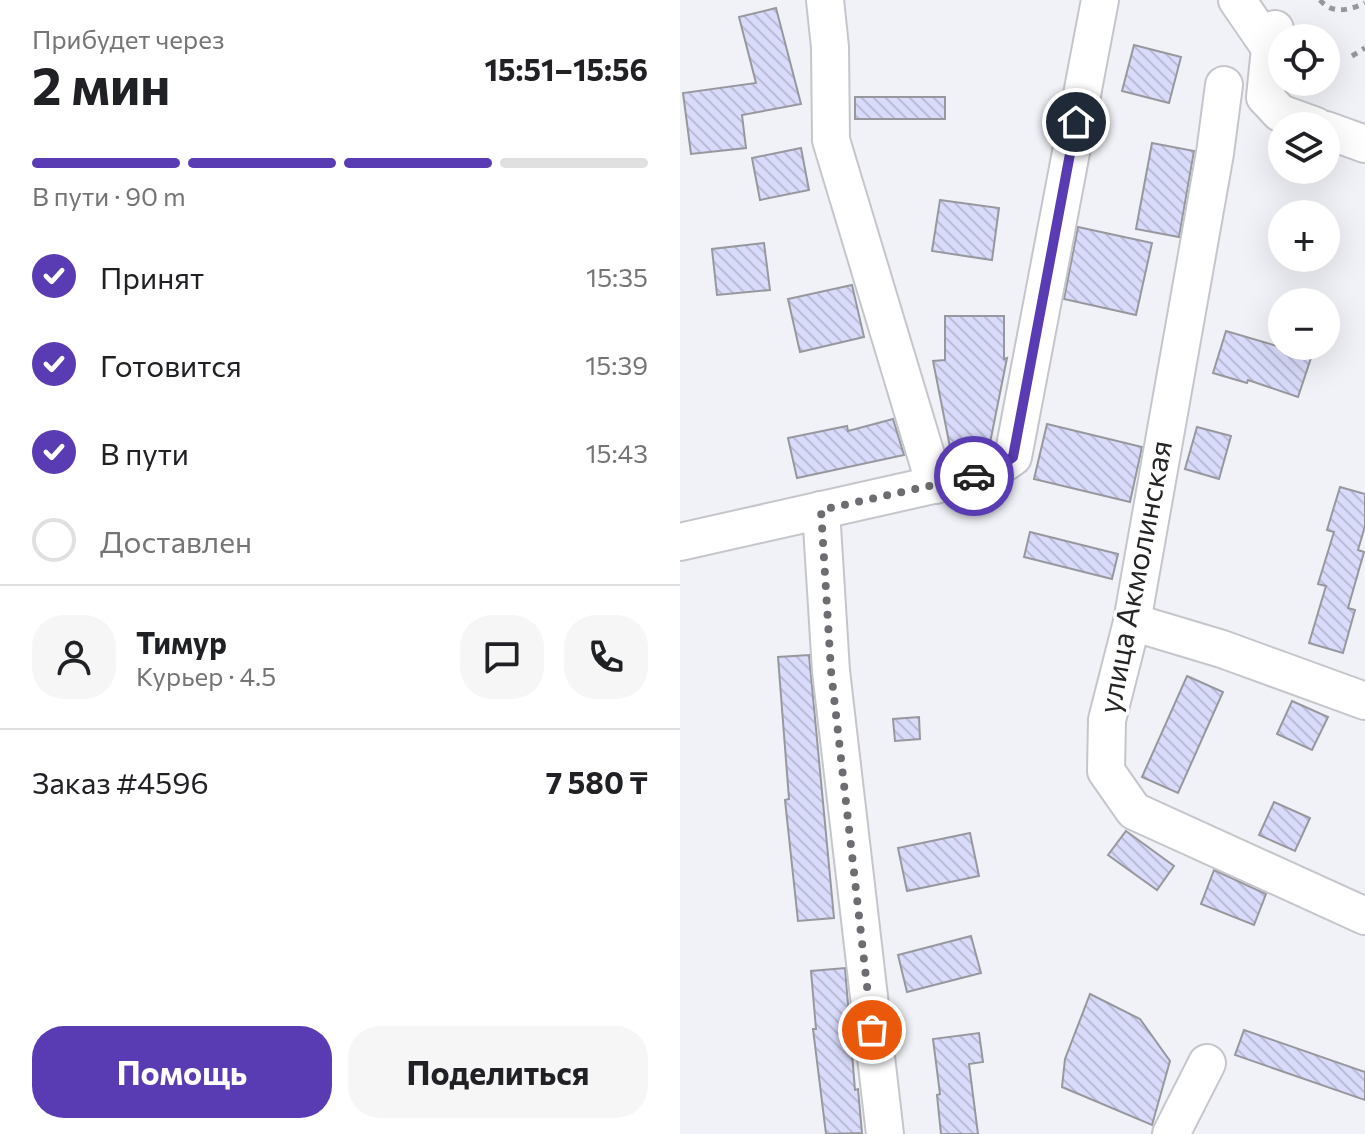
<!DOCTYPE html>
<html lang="ru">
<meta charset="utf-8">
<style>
:root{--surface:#fff;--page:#f6f6f6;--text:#202124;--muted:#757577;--line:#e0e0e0;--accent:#593bb3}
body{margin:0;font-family:Commissioner,sans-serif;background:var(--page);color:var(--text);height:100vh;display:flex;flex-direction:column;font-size:30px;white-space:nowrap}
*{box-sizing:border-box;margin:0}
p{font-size:26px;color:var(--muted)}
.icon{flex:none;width:44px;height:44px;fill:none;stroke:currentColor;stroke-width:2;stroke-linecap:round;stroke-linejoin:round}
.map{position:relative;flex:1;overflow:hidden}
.details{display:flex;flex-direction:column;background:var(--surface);width:680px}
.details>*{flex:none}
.fabs{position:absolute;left:588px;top:24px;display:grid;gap:16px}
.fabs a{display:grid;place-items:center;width:72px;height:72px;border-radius:50%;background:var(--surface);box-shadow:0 8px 32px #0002;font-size:40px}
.pin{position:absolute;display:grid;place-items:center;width:68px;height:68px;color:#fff;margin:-34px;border:4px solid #fff;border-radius:50%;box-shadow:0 2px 8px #0007}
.courier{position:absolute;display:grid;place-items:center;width:80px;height:80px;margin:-40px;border:6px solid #593bb3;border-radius:50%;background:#fff;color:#222;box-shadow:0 2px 10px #0007}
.overview em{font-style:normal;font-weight:700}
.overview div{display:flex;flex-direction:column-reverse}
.overview{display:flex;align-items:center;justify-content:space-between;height:136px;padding:0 32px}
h1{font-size:52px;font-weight:700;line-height:60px}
.bar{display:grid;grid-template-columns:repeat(4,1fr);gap:12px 8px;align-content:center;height:96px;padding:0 32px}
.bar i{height:10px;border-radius:6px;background:var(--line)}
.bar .on{background:var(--accent)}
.bar p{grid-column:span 4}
.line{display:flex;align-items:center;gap:20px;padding:0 32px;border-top:2px solid var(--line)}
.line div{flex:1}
.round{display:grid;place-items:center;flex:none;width:84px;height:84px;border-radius:32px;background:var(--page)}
ol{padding:0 32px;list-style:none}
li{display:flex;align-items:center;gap:24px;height:88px}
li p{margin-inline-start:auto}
li .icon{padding:8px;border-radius:50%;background:var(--accent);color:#fff;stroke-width:4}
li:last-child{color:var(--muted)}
li i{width:44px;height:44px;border:4px solid var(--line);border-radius:50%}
.action{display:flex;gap:16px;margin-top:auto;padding:16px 32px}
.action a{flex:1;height:92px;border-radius:32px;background:var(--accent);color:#fff;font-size:32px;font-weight:700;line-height:92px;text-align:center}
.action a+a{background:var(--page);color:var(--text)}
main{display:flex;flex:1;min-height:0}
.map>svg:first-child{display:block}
</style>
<main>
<section class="details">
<div class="overview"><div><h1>2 мин</h1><p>Прибудет через</p></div><em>15:51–15:56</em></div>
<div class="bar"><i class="on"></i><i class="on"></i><i class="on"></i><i></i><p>В пути · 90 m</p></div>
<ol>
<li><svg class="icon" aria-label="check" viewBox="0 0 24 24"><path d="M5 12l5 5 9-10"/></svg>Принят<p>15:35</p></li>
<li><svg class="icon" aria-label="check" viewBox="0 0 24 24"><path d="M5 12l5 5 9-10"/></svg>Готовится<p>15:39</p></li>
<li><svg class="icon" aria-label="check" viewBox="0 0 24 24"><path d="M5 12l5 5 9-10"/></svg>В пути<p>15:43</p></li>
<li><i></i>Доставлен</li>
</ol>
<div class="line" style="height:144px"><a class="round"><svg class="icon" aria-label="person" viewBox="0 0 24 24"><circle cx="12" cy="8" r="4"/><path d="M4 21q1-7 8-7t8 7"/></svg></a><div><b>Тимур</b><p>Курьер · 4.5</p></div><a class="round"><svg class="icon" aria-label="chat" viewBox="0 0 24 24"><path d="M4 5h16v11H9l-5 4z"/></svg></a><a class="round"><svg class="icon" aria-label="phone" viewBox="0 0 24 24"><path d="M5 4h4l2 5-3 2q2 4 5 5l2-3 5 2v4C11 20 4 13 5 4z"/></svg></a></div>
<div class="line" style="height:104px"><div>Заказ #4596</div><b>7 580 ₸</b></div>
<div class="action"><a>Помощь</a><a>Поделиться</a></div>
</section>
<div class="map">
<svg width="685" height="1134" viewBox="0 0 685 1134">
<defs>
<pattern id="building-back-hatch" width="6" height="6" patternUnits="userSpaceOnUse" patternTransform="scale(2)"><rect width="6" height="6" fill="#d9dbfb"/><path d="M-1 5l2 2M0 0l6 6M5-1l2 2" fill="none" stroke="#babcd7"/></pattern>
</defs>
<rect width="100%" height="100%" fill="#f1f2f7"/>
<g fill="url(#building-back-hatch)" stroke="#97989d" stroke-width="2">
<path d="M 96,8 L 121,104 L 62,115 L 66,148 L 11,154 L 3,93 L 76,83 L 59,17 Z"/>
<path d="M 454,45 L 501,57 L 489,103 L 442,91 Z"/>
<rect x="175" y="97" width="90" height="22"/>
<path d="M 472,143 L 514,151 L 499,237 L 456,229 Z"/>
<path d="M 121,148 L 129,190 L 80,200 L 72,158 Z"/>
<path d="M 260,200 L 319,208 L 312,260 L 252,251 Z"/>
<path d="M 398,227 L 472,243 L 456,315 L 384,299 Z"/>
<path d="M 84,243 L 90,290 L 37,295 L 32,249 Z"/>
<path d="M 172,285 L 184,337 L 120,352 L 108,299 Z"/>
<path d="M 265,316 L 324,316 L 324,359 L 327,358 L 309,448 L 270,447 L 253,361 L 265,360 Z"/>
<path d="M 546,331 L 597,346 L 635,346 L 618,397 L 568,380 L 567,383 L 533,373 Z"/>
<path d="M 213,419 L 224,455 L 117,478 L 108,438 L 167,426 L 168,431 Z"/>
<path d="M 367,424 L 462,447 L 450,502 L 354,479 Z"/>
<path d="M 517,427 L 551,436 L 539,479 L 505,469 Z"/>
<path d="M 660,487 L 685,494 L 685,526 L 678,550 L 684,552 L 668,608 L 675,610 L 663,653 L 629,643 L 646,586 L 638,584 L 654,532 L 647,530 Z"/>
<path d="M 350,532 L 438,554 L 432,579 L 344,557 Z"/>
<path d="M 129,655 L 154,918 L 118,921 L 105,800 L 109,799 L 98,657 Z"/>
<path d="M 507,676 L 543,692 L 498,793 L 462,777 Z"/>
<path d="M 612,701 L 648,717 L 632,750 L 597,734 Z"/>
<path d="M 239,717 L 240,739 L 215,741 L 213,719 Z"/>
<path d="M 594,802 L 630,818 L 615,851 L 579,835 Z"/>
<path d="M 446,831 L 494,866 L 477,890 L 428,855 Z"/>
<path d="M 290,833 L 299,876 L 227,891 L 218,848 Z"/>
<path d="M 534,870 L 586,894 L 574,925 L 521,904 Z"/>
<path d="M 291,936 L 301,973 L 227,992 L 218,955 Z"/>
<path d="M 165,968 L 175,1090 L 178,1089 L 182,1133 L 146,1134 L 133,1029 L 136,1029 L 131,971 Z"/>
<path d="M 410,994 L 460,1019 L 490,1061 L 472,1125 L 382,1087 L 385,1059 Z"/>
<path d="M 564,1030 L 685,1072 L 685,1100 L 555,1055 Z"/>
<path d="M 299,1033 L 303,1062 L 289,1064 L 298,1134 L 261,1134 L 257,1095 L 260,1094 L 253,1039 Z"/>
</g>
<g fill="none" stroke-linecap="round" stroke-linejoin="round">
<defs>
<g id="minor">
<path d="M 145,0 L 150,47 L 151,140 L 255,485"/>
<path d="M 557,0 L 590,48"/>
<path d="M 595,29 L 590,48 L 585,97 L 600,113 L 636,126"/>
<path d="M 544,85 L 535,153 L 452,622 L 427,720 L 426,771 L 454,811 L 685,916"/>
<path d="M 646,130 L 685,144"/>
<path d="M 141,510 L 151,671 L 205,1134"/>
<path d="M 0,542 L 311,472 L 333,457 L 420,0"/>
<path d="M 452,622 L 542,649 L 685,701"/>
<path d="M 491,1134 L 527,1063"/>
</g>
</defs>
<use href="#minor" stroke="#c5c6cb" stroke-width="40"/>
<g stroke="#97979b" stroke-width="5" stroke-dasharray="6 6" stroke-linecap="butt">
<path d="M 640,0 C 652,15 670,10 685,3"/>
<path d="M 672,56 L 685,48"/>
</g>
<use href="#minor" stroke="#fff" stroke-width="36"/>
</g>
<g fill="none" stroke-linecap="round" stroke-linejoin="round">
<path stroke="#6c6d70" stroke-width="8" stroke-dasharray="0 14.4" d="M 192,1030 L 151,671 L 141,510 L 294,476"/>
<path stroke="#593bb3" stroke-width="10" d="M 294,476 L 311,472 L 333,457 L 396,122"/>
</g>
<g text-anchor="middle" stroke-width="7" stroke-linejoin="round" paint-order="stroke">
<g font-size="30" fill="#252527" stroke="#fff">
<text transform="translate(456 577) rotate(-79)" y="10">улица Акмолинская</text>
</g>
</g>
</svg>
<div class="fabs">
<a><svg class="icon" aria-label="locate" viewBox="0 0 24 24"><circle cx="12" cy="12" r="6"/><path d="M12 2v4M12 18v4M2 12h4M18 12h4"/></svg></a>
<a><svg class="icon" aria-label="layers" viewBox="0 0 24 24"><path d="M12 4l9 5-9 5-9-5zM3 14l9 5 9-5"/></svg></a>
<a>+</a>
<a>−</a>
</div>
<div class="pin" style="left:192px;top:1030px;background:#ea580c"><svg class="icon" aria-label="bag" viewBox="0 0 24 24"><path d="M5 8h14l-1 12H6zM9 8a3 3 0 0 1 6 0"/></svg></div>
<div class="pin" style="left:396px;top:122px;background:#1f2937"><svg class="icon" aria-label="home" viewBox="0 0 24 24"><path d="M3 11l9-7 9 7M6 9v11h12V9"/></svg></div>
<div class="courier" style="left:294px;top:476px"><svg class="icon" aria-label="car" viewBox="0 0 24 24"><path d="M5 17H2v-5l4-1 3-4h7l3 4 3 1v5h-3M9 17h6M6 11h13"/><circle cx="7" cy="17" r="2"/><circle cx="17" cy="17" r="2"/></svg></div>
</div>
</main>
